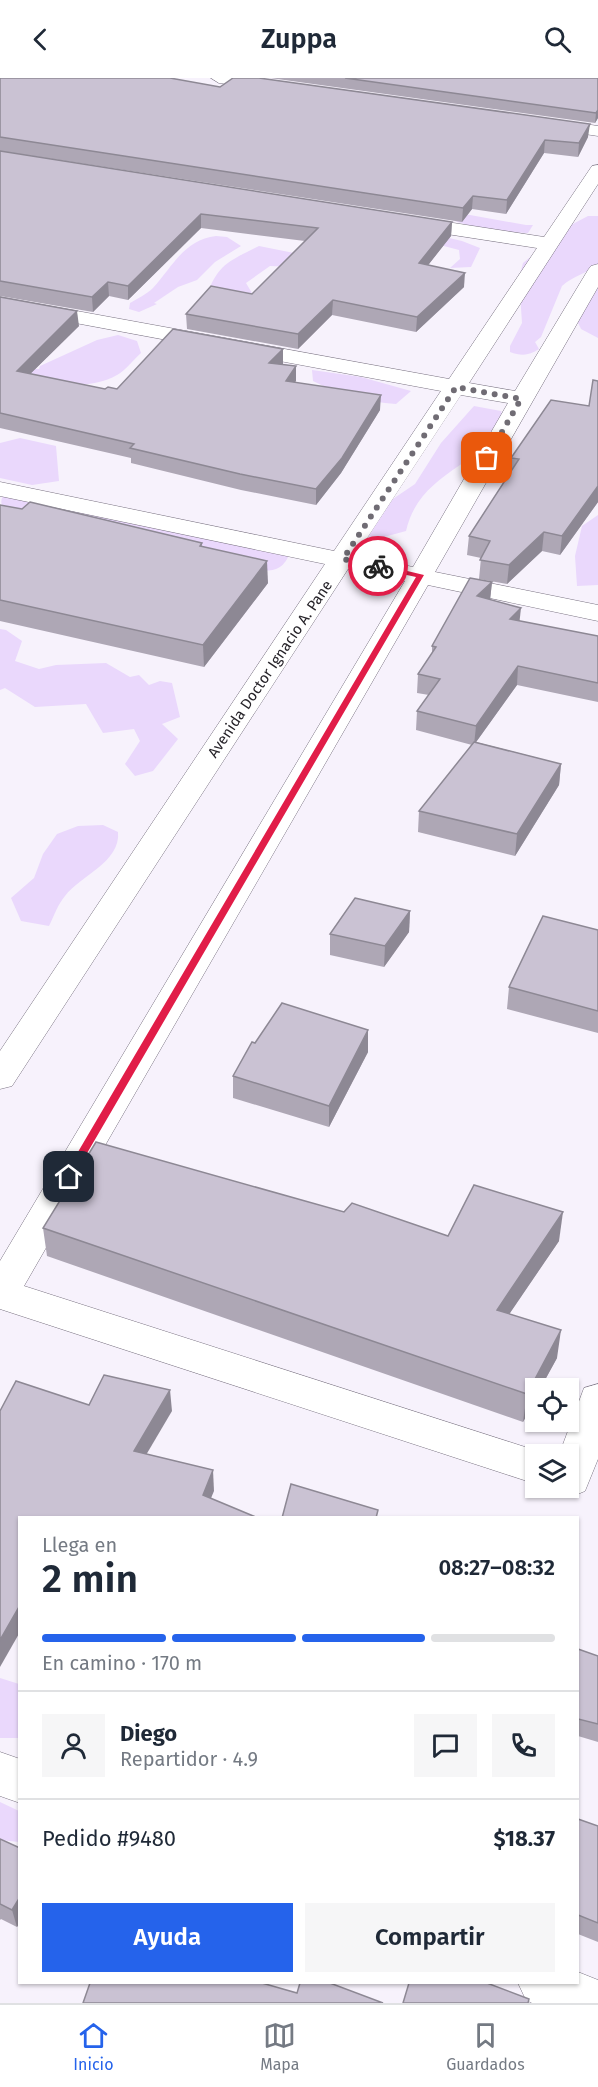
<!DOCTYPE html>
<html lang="es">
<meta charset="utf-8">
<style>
:root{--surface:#fff;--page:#f6f6f7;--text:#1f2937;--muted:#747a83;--line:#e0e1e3;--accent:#2563eb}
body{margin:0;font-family:"Fira Sans",sans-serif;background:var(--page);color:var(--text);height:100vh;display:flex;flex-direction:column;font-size:22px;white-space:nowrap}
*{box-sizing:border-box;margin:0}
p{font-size:20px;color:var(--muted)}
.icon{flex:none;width:33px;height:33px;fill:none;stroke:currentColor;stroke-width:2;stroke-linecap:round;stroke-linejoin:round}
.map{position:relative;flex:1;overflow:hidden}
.drawer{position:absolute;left:18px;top:1438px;width:561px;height:468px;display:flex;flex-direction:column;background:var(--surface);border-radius:0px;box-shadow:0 2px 4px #0004}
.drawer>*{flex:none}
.controls{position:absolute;left:525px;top:1300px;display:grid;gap:12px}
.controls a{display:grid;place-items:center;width:54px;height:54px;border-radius:0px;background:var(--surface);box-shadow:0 2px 4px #0004;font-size:30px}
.pin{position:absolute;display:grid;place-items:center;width:51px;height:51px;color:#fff;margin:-26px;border-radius:12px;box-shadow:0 3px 9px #0006}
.courier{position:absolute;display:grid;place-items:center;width:60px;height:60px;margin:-30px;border:4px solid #e11d48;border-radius:50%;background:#fff;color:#222;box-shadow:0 2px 8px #0007}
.headline em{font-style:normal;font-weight:600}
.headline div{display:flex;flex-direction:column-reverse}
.headline{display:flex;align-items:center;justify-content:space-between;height:102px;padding:0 24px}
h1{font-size:39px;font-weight:600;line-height:45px}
.bar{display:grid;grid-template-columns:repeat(4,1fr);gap:9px 6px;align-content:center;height:72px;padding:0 24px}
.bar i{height:8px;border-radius:4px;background:var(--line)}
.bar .current{background:var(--accent)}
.bar p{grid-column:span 4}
.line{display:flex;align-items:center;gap:15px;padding:0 24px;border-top:2px solid var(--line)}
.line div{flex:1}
.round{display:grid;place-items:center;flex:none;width:63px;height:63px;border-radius:0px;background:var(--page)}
.action{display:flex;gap:12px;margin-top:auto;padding:12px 24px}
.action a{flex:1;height:69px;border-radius:0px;background:var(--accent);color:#fff;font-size:24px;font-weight:600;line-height:69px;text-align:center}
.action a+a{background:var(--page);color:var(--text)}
header{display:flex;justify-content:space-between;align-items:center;height:78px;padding:0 24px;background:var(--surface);font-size:27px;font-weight:600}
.menu{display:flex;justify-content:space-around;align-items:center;height:84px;border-top:2px solid var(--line);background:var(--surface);font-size:16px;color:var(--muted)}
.menu a{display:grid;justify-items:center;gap:3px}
.menu .current{color:var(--accent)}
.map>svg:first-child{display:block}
</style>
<header><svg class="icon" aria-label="back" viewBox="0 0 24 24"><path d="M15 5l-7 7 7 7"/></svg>Zuppa<svg class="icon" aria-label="search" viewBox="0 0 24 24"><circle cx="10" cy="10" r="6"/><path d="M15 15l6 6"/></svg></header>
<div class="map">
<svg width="598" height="1925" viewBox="0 0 598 1925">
<rect width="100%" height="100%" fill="#f7f2fc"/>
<g fill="#ead8fc">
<path d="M 459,135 L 526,147 L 533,147 L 528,155 L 485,153 L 449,141 Z"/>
<path d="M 588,138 L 598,138 L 598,186 C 586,196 573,198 562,208 L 541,259 L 535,264 L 539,271 C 529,278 521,278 510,274 L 510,268 L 522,245 L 519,200 L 523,185 L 569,148 Z"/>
<path d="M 419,153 L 462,163 L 480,170 L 471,189 L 450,190 L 460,181 L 459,172 L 421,162 Z"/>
<path d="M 216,158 L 227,159 L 241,168 L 215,184 L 197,202 L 178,209 L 154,225 L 157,226 L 139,234 L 129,231 L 130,225 C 137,221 147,216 153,210 C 173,188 184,162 216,158 Z"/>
<path d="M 259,168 L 304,177 L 313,190 L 270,188 L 246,205 L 258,225 L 206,221 C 216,187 229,183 259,168 Z"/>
<path d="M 598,210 L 598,260 L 581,251 L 571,230 Z"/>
<path d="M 118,257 L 137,263 L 141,275 C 133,282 126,292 117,297 C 79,318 38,299 0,289 L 39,291 L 40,288 L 97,262 Z"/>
<path d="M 312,292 L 361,299 L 411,313 L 396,326 C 366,324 339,316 313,303 Z"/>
<path d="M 474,328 L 501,333 L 506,345 C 478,389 419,395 406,453 L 380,460 L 351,457 L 381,429 L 415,406 L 441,365 Z"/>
<path d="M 20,360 L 56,368 L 59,403 L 32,407 L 0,400 L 0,365 Z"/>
<path d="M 7,413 L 289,477 C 283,490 277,492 264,493 L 4,433 C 0,424 0,420 7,413 Z"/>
<path d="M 598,437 L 598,507 L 577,508 L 575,478 L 582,448 Z"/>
<path d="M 0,551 L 6,552 L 22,563 L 15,583 L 39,591 L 56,587 L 106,585 L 130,599 L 139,597 L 149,607 L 160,603 L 172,605 L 180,639 L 162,646 L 178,661 L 153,693 L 135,698 L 125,686 L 140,663 L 134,651 L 103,655 L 86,626 L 35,629 L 5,610 L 0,612 Z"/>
<path d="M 103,747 L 118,754 C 121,784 80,798 65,818 C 58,826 54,838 49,848 L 21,843 L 11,820 L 34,800 L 43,776 L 57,756 L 78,748 Z"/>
<path d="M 0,1600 L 19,1606 L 19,1660 L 0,1660 Z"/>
<path d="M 0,1724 L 19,1733 L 19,1764 L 0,1762 Z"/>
</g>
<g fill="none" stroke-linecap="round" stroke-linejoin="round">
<defs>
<g id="minor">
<path d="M 211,0 L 255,0 L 282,4 L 284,8 L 276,13 L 219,5 Z"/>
<path d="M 544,40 L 598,48 L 598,58 L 538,49 L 535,45 L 538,41 Z"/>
<path d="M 598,87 L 598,106 L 469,305 L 515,313 L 588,192 L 591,188 L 598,186 L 598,209 L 435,494 L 598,527 L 598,543 L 428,507 L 24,1208 L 550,1377 L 536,1377 L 536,1406 L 0,1231 L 0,1183 L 405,503 L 348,491 L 12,1008 L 0,1011 L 0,973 L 325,486 L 0,418 L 0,404 L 334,473 L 441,313 L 0,231 L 0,219 L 449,301 L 537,170 L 408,150 L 401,148 L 398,144 L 401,140 L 408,138 L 544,159 L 592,88 ZM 461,317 L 508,325 L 413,489 L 356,477 Z"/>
<path d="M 598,1306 L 598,1381 L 585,1413 L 571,1419 L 557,1413 L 555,1410 L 568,1410 L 568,1377 L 559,1377 L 584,1310 Z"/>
<path d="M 0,1674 L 20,1681 L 20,1725 L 0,1718 Z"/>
<path d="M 578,1894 L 598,1902 L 598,1925 L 532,1925 L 526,1922 L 518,1905 L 578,1905 Z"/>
</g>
</defs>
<use href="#minor" stroke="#797281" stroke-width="1"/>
<use href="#minor" fill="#fff" fill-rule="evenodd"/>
</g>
<g fill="#aea7b5">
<path d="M 0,0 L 220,9 L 588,59 L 578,79 L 544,75 L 506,136 L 472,131 L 462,144 L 0,73 Z"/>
<path d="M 270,0 L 598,0 L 598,40 L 595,45 Z"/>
<path d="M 0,73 L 452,144 L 451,158 L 428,187 L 464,209 L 416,254 L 332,237 L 298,271 L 187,251 L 186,236 L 252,216 L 305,163 L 201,150 L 128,222 L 109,218 L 93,234 L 0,218 Z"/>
<path d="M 0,219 L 79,248 L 30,296 L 105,311 L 117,311 L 283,271 L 282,286 L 296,288 L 295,304 L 380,332 L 341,395 L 316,427 L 241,412 L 131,385 L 131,380 L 0,350 Z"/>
<path d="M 598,303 L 598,424 L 560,477 L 542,473 L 507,506 L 479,501 L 481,480 L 467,477 L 469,458 L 509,396 L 511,380 L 589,328 Z"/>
<path d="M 0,427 L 202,465 L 202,468 L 268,505 L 204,589 L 0,543 Z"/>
<path d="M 492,504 L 490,522 L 519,543 L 598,558 L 598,624 L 517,607 L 476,664 L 561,686 L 559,707 L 515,778 L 418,754 L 419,733 L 472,667 L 416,652 L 417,633 L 429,617 L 417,615 L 418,596 L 432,576 L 432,568 Z"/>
<path d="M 410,833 L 409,854 L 384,889 L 330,877 L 330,856 Z"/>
<path d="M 598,852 L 598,955 L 507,931 L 509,909 Z"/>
<path d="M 255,965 L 368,974 L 329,1049 L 233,1020 L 233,998 Z"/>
<path d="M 344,1134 L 448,1158 L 559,1163 L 509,1236 L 557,1280 L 540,1311 L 536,1311 L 536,1320 L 523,1344 L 47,1178 L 43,1150 Z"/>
<path d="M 578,1571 L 598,1578 L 598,1664 L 578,1658 Z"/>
<path d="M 578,1741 L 598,1748 L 598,1864 L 578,1856 Z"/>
<path d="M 0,1761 L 20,1770 L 20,1844 L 17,1849 L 1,1841 L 0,1842 Z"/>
</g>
<g fill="#8d8894">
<path d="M 598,32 L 598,40 L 595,45 L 596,35 Z"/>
<path d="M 590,46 L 588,59 L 578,79 L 579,65 Z"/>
<path d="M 545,62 L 544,75 L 506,136 L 507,122 Z"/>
<path d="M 473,118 L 472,131 L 462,144 L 463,130 Z"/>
<path d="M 201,136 L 201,150 L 128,222 L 128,208 Z"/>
<path d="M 452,144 L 451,158 L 418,200 L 419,185 Z"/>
<path d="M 465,195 L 464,209 L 416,254 L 417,239 Z"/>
<path d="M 108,204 L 109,218 L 93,234 L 92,219 Z"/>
<path d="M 333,222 L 332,237 L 298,271 L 298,256 Z"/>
<path d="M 77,233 L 79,248 L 18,308 L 17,293 Z"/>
<path d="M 283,271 L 283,286 L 269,299 L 269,285 Z"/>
<path d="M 296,288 L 296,303 L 286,318 L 286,303 Z"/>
<path d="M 381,317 L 380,332 L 341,395 L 316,427 L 316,411 Z"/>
<path d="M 598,408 L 598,424 L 560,477 L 562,458 Z"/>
<path d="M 544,454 L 542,473 L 507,506 L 509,487 Z"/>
<path d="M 267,483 L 268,505 L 204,589 L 203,567 Z"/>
<path d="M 492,504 L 490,522 L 477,518 Z"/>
<path d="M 521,530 L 519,548 L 510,541 Z"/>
<path d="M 518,588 L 517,607 L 474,667 L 476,648 Z"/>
<path d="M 561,686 L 559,707 L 515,778 L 517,756 Z"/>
<path d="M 410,833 L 409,854 L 384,889 L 385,868 Z"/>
<path d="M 368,952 L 368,974 L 329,1049 L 329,1028 Z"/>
<path d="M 563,1134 L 559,1163 L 493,1260 L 497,1232 Z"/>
<path d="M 561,1252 L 557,1280 L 540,1311 L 536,1311 L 536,1320 L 523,1344 L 527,1316 Z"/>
<path d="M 170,1312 L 172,1333 L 136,1394 L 134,1373 Z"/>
<path d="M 213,1392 L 214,1413 L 204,1437 L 203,1417 Z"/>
<path d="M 20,1527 L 20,1554 L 0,1589 L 0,1562 Z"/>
<path d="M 20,1819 L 20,1844 L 17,1849 L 12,1832 Z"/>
</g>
<g fill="#cac2d3" stroke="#8d8894" stroke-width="1.5">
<path d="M 0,0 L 170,0 L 220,9 L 233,0 L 259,0 L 590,46 L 579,65 L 545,62 L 507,122 L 473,118 L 463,130 L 0,59 Z"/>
<path d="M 345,0 L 598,0 L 598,32 L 596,35 Z"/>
<path d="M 0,73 L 452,144 L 419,185 L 465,195 L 417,239 L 333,222 L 298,256 L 186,236 L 211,208 L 252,216 L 318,150 L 201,136 L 128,208 L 108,204 L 92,219 L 0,203 Z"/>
<path d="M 0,219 L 77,233 L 17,293 L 105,311 L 108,309 L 117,311 L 173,251 L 283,271 L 269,285 L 296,288 L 286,303 L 381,317 L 342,380 L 316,411 L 240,396 L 130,370 L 134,366 L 0,335 Z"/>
<path d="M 593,302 L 598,303 L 598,408 L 562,458 L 544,454 L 509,487 L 480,482 L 490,463 L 469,458 L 519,381 L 511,380 L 551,322 L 589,328 Z"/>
<path d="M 30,424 L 202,465 L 200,468 L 267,483 L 203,567 L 0,522 L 0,427 L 22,431 Z"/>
<path d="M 470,500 L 492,504 L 477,518 L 521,530 L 510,541 L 598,558 L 598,605 L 518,588 L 476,648 L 417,633 L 440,601 L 418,596 L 436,569 L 432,568 Z"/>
<path d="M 474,664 L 561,686 L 517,756 L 419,733 Z"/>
<path d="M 355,820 L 410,833 L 385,868 L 330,856 Z"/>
<path d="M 543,838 L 598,852 L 598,933 L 509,909 Z"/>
<path d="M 282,925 L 368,952 L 329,1028 L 233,998 L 252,964 L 255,965 Z"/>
<path d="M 96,1064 L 344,1134 L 352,1125 L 448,1158 L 474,1107 L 563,1134 L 497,1232 L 561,1252 L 527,1316 L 43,1150 Z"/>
<path d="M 104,1297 L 170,1312 L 134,1373 L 213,1392 L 203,1417 L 258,1440 L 20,1440 L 20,1527 L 0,1562 L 0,1333 L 16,1303 L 89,1327 Z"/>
<path d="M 291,1406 L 378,1432 L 376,1440 L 282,1440 Z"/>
<path d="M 578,1571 L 598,1578 L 598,1646 L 578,1641 Z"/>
<path d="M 578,1741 L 598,1748 L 598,1845 L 578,1837 Z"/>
<path d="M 0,1761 L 20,1770 L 20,1819 L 12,1832 L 0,1826 Z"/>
<path d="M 90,1905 L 262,1905 L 297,1915 L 300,1905 L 330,1905 L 383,1925 L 83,1925 Z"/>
<path d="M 409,1905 L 487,1905 L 529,1921 L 528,1925 L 403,1925 Z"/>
</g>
<path fill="#e11d48" d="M 378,486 L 424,497 L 72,1101 L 65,1101 L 65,1096 L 416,499 L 375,490 Z"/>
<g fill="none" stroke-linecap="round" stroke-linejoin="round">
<path stroke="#706c74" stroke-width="6" stroke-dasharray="0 10.8" d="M 378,488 L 343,481 L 456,309 L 521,321 L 487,380"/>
</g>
<g text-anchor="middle" stroke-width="4.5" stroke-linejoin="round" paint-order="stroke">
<g font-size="15" fill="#27242a" stroke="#fff">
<text transform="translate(270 591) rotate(-56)" y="5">Avenida Doctor Ignacio A. Pane</text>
</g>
</g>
</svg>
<div class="controls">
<a><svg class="icon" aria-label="locate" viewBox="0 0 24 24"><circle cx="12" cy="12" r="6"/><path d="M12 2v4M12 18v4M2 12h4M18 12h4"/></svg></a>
<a><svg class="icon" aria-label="layers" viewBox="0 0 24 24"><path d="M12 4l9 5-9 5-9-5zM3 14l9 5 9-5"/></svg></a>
</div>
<div class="pin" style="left:487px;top:380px;background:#ea580c"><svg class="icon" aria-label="bag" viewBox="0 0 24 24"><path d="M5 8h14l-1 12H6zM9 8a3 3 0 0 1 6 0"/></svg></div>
<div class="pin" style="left:69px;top:1099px;background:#1f2937"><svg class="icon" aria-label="home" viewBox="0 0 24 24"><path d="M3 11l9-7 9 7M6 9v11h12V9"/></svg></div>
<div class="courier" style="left:378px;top:488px"><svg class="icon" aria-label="bike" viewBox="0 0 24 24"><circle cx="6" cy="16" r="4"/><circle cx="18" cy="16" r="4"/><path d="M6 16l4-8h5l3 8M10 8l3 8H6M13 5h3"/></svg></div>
<section class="drawer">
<div class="headline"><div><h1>2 min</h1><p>Llega en</p></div><em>08:27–08:32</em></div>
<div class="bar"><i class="current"></i><i class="current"></i><i class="current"></i><i></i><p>En camino · 170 m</p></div>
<div class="line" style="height:108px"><a class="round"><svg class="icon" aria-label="person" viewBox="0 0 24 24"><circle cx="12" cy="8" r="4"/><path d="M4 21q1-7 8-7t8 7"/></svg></a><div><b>Diego</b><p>Repartidor · 4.9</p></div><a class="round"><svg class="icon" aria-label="chat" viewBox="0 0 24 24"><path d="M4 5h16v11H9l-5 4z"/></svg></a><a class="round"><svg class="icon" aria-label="phone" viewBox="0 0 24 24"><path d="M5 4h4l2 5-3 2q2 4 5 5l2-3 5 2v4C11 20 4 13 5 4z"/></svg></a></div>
<div class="line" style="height:78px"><div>Pedido #9480</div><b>$18.37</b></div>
<div class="action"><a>Ayuda</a><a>Compartir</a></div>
</section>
</div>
<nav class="menu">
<a class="current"><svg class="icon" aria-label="home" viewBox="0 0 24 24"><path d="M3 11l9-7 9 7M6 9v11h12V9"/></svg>Inicio</a>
<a><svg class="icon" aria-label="map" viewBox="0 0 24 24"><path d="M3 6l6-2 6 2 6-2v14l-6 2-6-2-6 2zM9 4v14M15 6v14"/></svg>Mapa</a>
<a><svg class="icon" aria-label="saved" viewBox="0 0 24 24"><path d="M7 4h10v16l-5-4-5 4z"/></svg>Guardados</a>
</nav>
